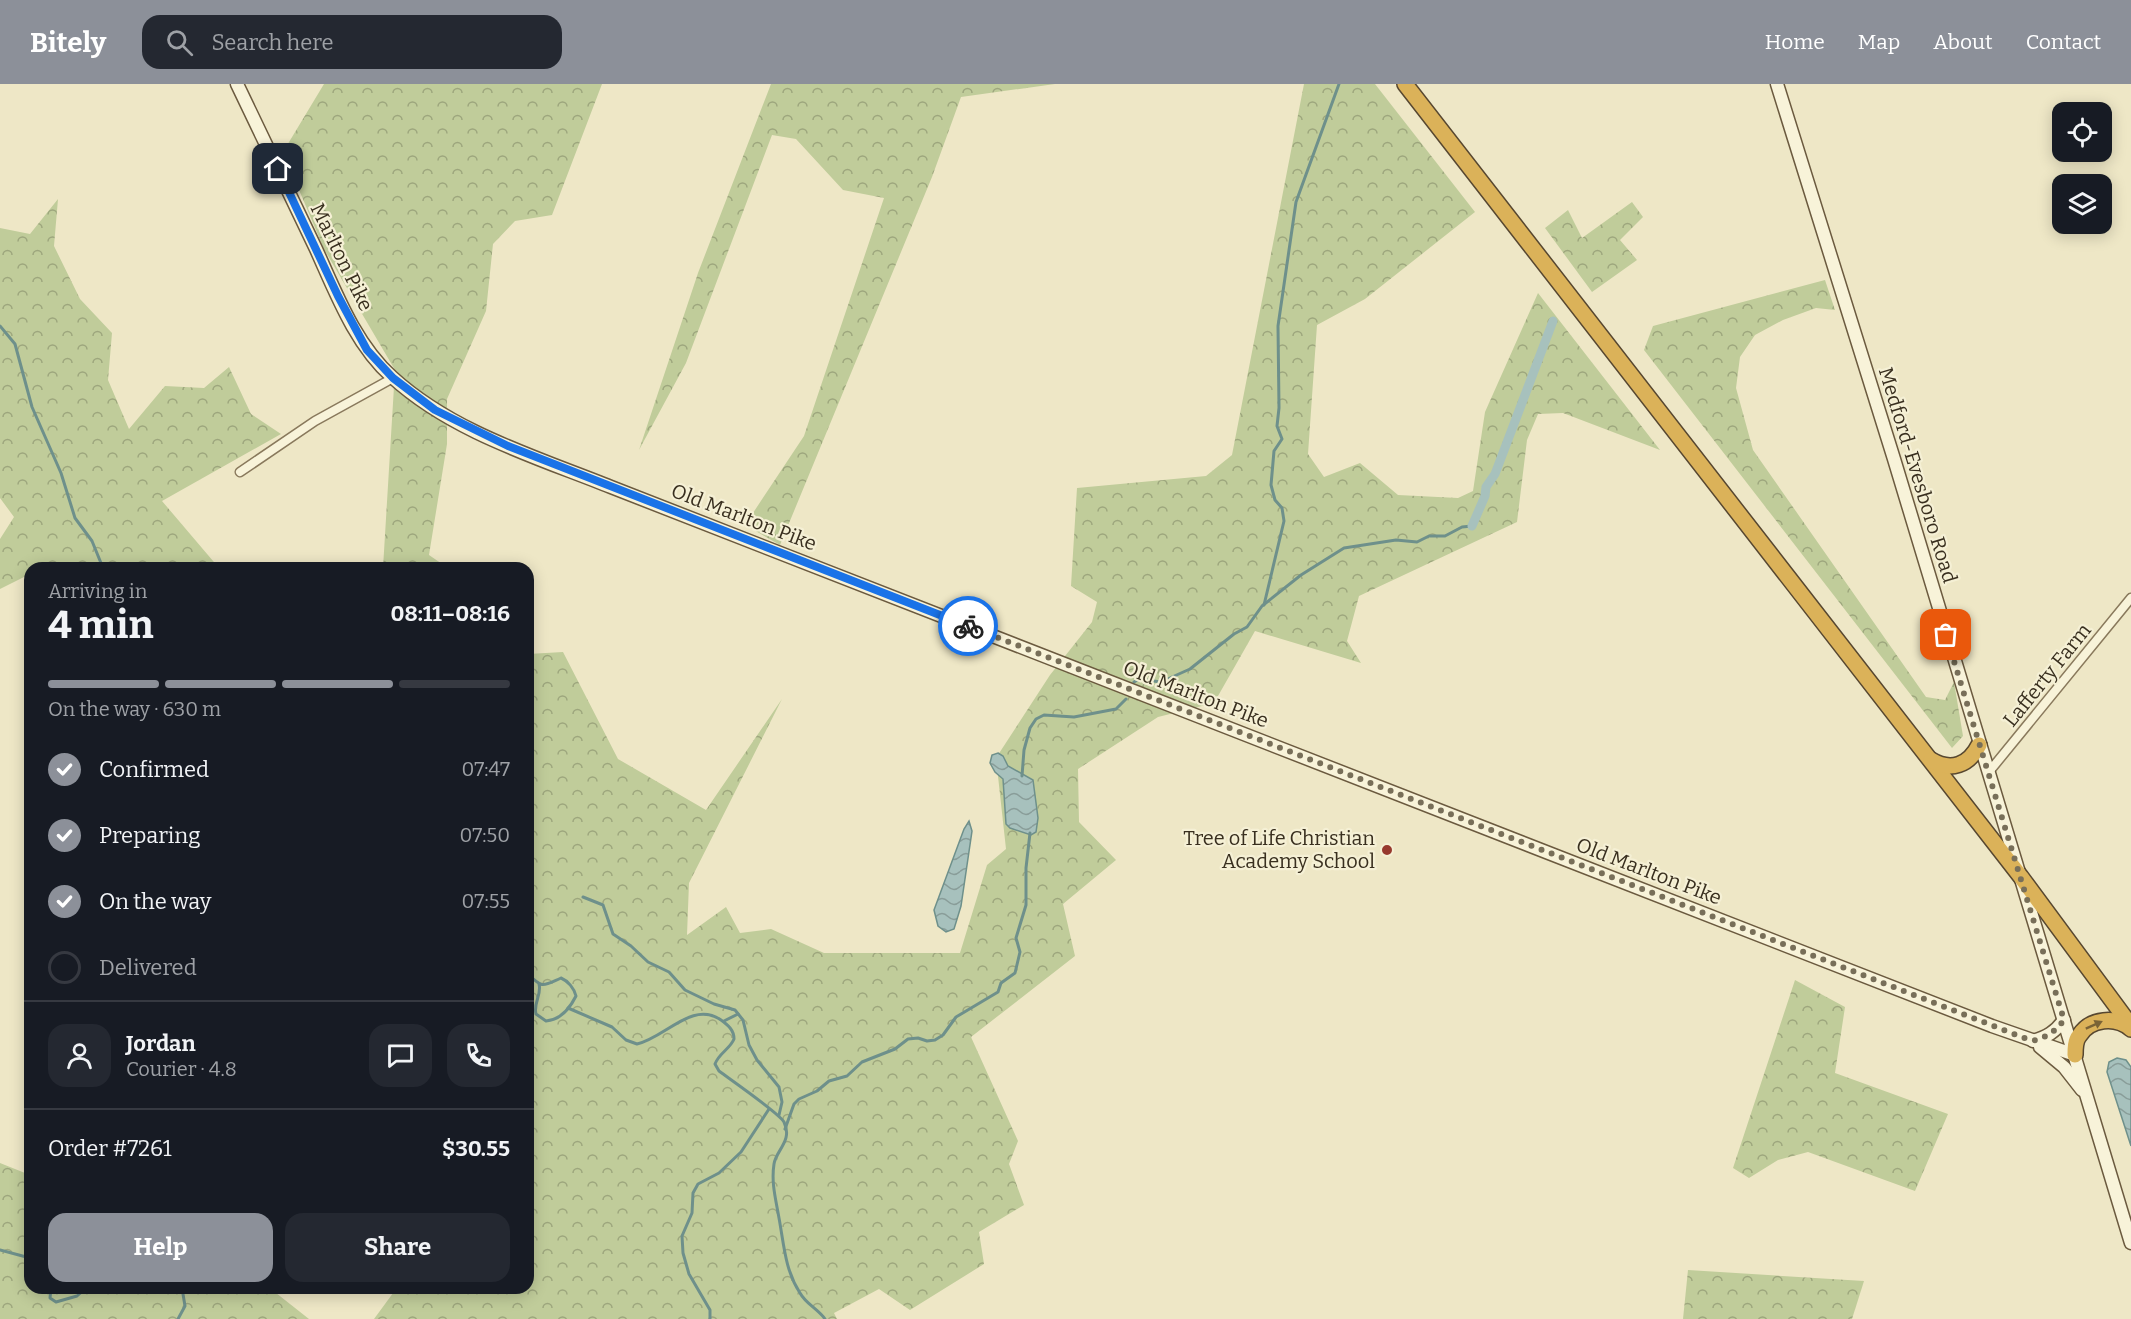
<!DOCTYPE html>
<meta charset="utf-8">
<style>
:root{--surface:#171b24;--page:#242831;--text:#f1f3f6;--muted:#9ea1a6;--line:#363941;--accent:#8c9099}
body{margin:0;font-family:Bitter,serif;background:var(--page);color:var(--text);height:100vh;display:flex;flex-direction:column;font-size:22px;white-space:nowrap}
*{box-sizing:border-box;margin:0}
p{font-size:20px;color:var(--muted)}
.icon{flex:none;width:33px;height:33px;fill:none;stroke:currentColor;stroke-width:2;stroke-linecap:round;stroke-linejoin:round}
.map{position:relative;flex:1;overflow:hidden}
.side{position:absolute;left:24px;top:478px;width:510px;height:732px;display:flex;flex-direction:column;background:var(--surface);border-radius:18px;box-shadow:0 3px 15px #0003}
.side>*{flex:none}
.tools{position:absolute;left:2052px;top:18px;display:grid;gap:12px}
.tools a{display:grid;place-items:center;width:60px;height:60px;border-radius:12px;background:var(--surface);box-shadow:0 3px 15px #0003;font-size:30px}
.pin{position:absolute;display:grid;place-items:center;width:51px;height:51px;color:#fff;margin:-26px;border-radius:12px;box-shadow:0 3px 9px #0006}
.courier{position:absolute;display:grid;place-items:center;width:60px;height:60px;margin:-30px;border:4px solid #1a73e8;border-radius:50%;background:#fff;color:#222;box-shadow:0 2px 8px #0007}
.head em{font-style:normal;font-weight:700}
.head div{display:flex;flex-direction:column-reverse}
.head{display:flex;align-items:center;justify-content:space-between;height:102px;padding:0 24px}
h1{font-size:39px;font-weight:700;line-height:45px}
.bar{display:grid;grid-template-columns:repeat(4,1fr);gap:9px 6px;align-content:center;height:72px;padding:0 24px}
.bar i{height:8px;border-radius:4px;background:var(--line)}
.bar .active{background:var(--accent)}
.bar p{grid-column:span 4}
.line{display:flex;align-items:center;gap:15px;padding:0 24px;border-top:2px solid var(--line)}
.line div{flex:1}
.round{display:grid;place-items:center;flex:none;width:63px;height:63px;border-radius:18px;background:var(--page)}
ol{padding:0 24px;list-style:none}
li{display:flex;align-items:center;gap:18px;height:66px}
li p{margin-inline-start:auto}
li .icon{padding:6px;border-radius:50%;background:var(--accent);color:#fff;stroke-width:4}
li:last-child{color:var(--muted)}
li i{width:33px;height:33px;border:3px solid var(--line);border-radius:50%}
.primary-button{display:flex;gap:12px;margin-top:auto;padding:12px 24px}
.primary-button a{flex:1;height:69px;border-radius:18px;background:var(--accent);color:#fff;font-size:24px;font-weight:700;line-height:69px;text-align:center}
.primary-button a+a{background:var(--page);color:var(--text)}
header{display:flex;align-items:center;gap:36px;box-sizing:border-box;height:84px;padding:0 30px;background:var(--accent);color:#fff}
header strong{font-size:28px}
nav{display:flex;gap:33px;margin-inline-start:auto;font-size:21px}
.search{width:420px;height:54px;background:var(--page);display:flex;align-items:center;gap:15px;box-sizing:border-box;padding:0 21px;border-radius:18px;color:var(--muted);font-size:22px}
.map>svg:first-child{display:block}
</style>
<header>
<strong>Bitely</strong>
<div class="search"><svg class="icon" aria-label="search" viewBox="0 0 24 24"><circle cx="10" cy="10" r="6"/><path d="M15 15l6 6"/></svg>Search here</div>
<nav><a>Home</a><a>Map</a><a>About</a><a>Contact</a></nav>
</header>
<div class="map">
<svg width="2131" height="1235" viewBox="0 0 2131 1235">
<defs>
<pattern id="forest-crowns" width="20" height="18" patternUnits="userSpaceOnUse" patternTransform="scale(1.5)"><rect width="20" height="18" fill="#c0cc9a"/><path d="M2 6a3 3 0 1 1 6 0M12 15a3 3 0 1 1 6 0" fill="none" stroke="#9da67d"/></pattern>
<pattern id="water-waves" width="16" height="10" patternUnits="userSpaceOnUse" patternTransform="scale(1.5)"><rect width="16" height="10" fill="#a7c1bd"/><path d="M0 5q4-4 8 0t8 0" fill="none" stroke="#899d99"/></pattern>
</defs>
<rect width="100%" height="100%" fill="#eee7c6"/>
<g fill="url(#forest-crowns)">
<path d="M 324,0 L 602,0 L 552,131 L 515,137 L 493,160 L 486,227 L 447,315 L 447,360 L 429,471 L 448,484 L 383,484 L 395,286 L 324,165 L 283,68 Z"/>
<path d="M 771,0 L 1055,0 L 961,13 L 932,93 L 780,461 L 745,441 L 804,352 L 884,114 L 843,106 L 796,55 L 772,51 L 686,279 L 639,366 L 698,189 Z"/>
<path d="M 1304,0 L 1375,0 L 1475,128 L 1365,215 L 1317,241 L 1308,370 L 1324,393 L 1360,379 L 1398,411 L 1458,414 L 1473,407 L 1485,328 L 1538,209 L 1660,366 L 1563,329 L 1538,330 L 1527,356 L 1517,438 L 1359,512 L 1347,557 L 1361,579 L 1255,547 L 1214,619 L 1158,633 L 1078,685 L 1079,738 L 1116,776 L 1063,820 L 1075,872 L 971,953 L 1018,1057 L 1009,1080 L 1024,1121 L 979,1148 L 984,1180 L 910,1226 L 879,1205 L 834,1229 L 837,1235 L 374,1235 L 396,1205 L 528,1204 L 528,570 L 563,568 L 618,675 L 706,726 L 782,615 L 689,799 L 687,851 L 726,823 L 740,849 L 771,845 L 824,869 L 960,869 L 987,781 L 1006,765 L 996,674 L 1050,591 L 1092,538 L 1097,518 L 1071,502 L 1077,404 L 1206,392 L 1232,371 Z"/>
<path d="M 58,115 L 54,162 L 80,215 L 112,249 L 108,296 L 129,345 L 165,302 L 204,304 L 229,283 L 251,330 L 281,350 L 162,417 L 219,484 L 51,484 L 49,480 L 40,484 L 30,484 L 30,490 L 0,505 L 0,455 L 14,433 L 0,414 L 0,144 L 30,150 Z"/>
<path d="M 1632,118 L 1643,133 L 1620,156 L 1637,176 L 1592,208 L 1545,144 L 1568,126 L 1582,154 Z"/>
<path d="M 1825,196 L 1835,226 L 1816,224 L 1783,236 L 1755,251 L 1740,273 L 1736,304 L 1753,366 L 1926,613 L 1945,616 L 1954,598 L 1963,652 L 1952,664 L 1644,266 L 1653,242 Z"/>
<path d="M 1795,896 L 1845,923 L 1835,989 L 1948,1030 L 1915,1107 L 1808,1068 L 1778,1076 L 1749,1094 L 1733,1084 Z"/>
<path d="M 0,1079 L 30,1091 L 30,1204 L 271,1205 L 309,1235 L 0,1235 Z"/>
<path d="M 1688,1186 L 1864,1197 L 1852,1235 L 1683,1235 Z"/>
</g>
<g fill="url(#water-waves)" stroke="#6e908b" stroke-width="1.5">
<path d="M 998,669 L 1003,672 L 1008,682 L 1033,696 L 1038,734 L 1036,748 L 1031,751 L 1010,744 L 1006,740 L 1003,695 L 995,688 L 990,679 L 992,671 Z"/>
<path d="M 969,737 L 972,747 L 961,822 L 954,845 L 946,848 L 938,842 L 934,826 L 964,745 Z"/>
<path d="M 2117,974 L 2126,976 L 2131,983 L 2131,1062 L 2107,988 L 2109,978 Z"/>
</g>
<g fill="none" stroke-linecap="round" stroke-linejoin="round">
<g stroke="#6e908b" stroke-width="3">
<path d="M 0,242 L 15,260 L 32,323 L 61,389 L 75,434 L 92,457 L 103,484"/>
<path d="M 1264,521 L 1284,437 L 1282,424 L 1275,416 L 1271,401 L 1274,367 L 1282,355 L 1277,342 L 1279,324 L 1278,242 L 1296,118 L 1339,0"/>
<path d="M 1134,598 L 1139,595 L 1161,598 L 1190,585 L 1234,550 L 1247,543 L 1262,522 L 1301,491 L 1344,464 L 1396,456 L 1417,458 L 1429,452 L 1445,452 L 1462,443 L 1472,442"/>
<path d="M 1022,692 L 1024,666 L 1030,644 L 1036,635 L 1044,631 L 1074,633 L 1116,625 L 1126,615"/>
<path d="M 583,813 L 603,821 L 613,850 L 631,862 L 648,878 L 669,888 L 685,906 L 714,920 L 735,926 L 743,936 L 749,961 L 757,976 L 779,1003 L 782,1018 L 779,1031"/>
<path d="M 528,890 C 543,905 543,902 561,894 C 568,897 574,904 576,912 C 570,924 560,936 546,937 L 536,930 C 533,919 542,911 539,900"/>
<path d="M 568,924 L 612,943 L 626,956 L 637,960 C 665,954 692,916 721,936 C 728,941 734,946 734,955 C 730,965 719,969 715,980 L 719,987 C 731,996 779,1029 784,1038 C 793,1057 776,1066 774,1080 C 771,1099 776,1116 779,1134 C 784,1161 785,1186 800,1209 C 806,1220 818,1225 825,1235"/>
<path d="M 724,937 L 738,930"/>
<path d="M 785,1045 L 794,1020 L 799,1015 L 817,1007 L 829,997 L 847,992 L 862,978 L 895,965 L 908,955 L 918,954 L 927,957 L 935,956 L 943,951 L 956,933 L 998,908 L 1001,899 L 1015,889 L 1020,868 L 1016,854 L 1026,821 L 1026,784 L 1030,749"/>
<path d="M 0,1166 L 30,1174"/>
<path d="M 51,1204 L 50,1214 L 56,1218 L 77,1212 L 86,1204"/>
<path d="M 178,1235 L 185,1222 L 182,1204"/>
<path d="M 710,1235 L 710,1226 L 689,1190 L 683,1169 L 682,1152 L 692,1129 L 693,1109 L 698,1100 L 719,1089 L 741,1068 L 769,1025"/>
</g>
<path stroke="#a7c1bd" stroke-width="9" d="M 1472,442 L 1485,412 L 1486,403 L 1495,390 L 1553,237"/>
<defs>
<g id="street">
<path d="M 240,388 L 315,337 L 393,294"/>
<path d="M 1988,689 L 2131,514"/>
</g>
<g id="secondary">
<path d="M 237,0 C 263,55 290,110 316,165 C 336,209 355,260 392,293 C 452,348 536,373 611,403 L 1992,942 L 2075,971"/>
<path d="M 1777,0 L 1894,375 L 2131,1159"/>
<path d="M 2033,957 C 2047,953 2055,948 2064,936"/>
<path d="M 2040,963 L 2064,983 L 2082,1006"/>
</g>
<g id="highway">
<path d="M 1405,0 L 2021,793 L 2131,942"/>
<path d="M 1931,676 C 1951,688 1969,681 1979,661"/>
<path d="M 2075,971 C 2075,965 2075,957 2079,952 C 2090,934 2116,932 2131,945"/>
</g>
</defs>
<use href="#street" stroke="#89795c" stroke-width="11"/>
<use href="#secondary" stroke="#6b5a3f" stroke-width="15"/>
<use href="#highway" stroke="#574730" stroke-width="18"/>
<use href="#street" stroke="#f8f3d9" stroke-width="8"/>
<use href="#secondary" stroke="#f8f3d9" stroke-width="12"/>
<use href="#highway" stroke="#dbb259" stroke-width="15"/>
</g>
<defs><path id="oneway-solid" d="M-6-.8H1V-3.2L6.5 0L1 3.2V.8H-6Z" transform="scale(1.5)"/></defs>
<use fill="#7a6336" href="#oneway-solid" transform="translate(2094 941) rotate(-24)"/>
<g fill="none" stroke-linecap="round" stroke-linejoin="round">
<path stroke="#786f59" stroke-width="6" stroke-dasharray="0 10.8" d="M 968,542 L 2032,957 C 2047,953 2055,948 2064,936 L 1946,551"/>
<path stroke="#1a73e8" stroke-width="8" d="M 278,85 L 338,212 L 367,266 L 393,294 L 435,326 L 508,362 L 968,542"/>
</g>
<circle fill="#97392d" stroke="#f5f0d5" stroke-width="2" cx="1387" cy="766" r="6"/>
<g text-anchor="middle" stroke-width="4.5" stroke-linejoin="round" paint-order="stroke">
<g font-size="20" fill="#392f1f" stroke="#f5f0d5">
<text transform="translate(342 173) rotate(64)" y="7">Marlton Pike</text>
<text transform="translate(1918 391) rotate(73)" y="7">Medford-Evesboro Road</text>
<text transform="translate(744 433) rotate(21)" y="7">Old Marlton Pike</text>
<text transform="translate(2047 591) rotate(-51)" y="7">Lafferty Farm</text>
<text transform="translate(1196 610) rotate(21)" y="7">Old Marlton Pike</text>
<text transform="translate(1649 787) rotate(21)" y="7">Old Marlton Pike</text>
</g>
<g font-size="20" fill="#392f1f" stroke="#f5f0d5" text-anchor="end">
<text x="1375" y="761">Tree of Life Christian<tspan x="1375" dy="23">Academy School</tspan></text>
</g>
</g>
</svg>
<div class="tools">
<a><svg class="icon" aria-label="locate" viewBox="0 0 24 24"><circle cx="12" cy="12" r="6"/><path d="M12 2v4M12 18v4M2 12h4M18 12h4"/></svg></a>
<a><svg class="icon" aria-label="layers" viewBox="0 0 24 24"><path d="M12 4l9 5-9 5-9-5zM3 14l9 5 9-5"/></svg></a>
</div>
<div class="pin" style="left:1946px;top:551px;background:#ea580c"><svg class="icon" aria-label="bag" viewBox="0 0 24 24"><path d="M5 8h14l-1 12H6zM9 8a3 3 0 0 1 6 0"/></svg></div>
<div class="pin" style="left:278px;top:85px;background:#1f2937"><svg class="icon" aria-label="home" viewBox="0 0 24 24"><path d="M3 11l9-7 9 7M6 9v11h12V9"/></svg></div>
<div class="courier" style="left:968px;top:542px"><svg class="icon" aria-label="bike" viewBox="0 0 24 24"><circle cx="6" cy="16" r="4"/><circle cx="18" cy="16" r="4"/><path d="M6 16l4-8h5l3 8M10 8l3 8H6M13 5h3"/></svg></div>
<section class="side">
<div class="head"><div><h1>4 min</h1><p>Arriving in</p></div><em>08:11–08:16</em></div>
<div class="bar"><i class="active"></i><i class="active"></i><i class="active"></i><i></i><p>On the way · 630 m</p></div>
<ol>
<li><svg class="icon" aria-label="check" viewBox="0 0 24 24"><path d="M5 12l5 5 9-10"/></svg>Confirmed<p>07:47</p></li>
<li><svg class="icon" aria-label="check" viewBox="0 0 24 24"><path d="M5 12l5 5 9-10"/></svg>Preparing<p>07:50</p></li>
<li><svg class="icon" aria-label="check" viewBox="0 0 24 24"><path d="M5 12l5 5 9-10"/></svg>On the way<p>07:55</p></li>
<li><i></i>Delivered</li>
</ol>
<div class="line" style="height:108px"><a class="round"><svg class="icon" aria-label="person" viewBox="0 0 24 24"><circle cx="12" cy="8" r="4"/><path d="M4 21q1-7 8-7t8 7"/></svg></a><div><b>Jordan</b><p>Courier · 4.8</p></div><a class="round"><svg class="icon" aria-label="chat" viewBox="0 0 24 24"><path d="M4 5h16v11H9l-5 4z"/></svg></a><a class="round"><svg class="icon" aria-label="phone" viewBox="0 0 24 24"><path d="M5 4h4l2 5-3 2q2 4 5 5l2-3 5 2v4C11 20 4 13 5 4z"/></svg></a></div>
<div class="line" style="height:78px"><div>Order #7261</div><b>$30.55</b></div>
<div class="primary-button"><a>Help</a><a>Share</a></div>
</section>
</div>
